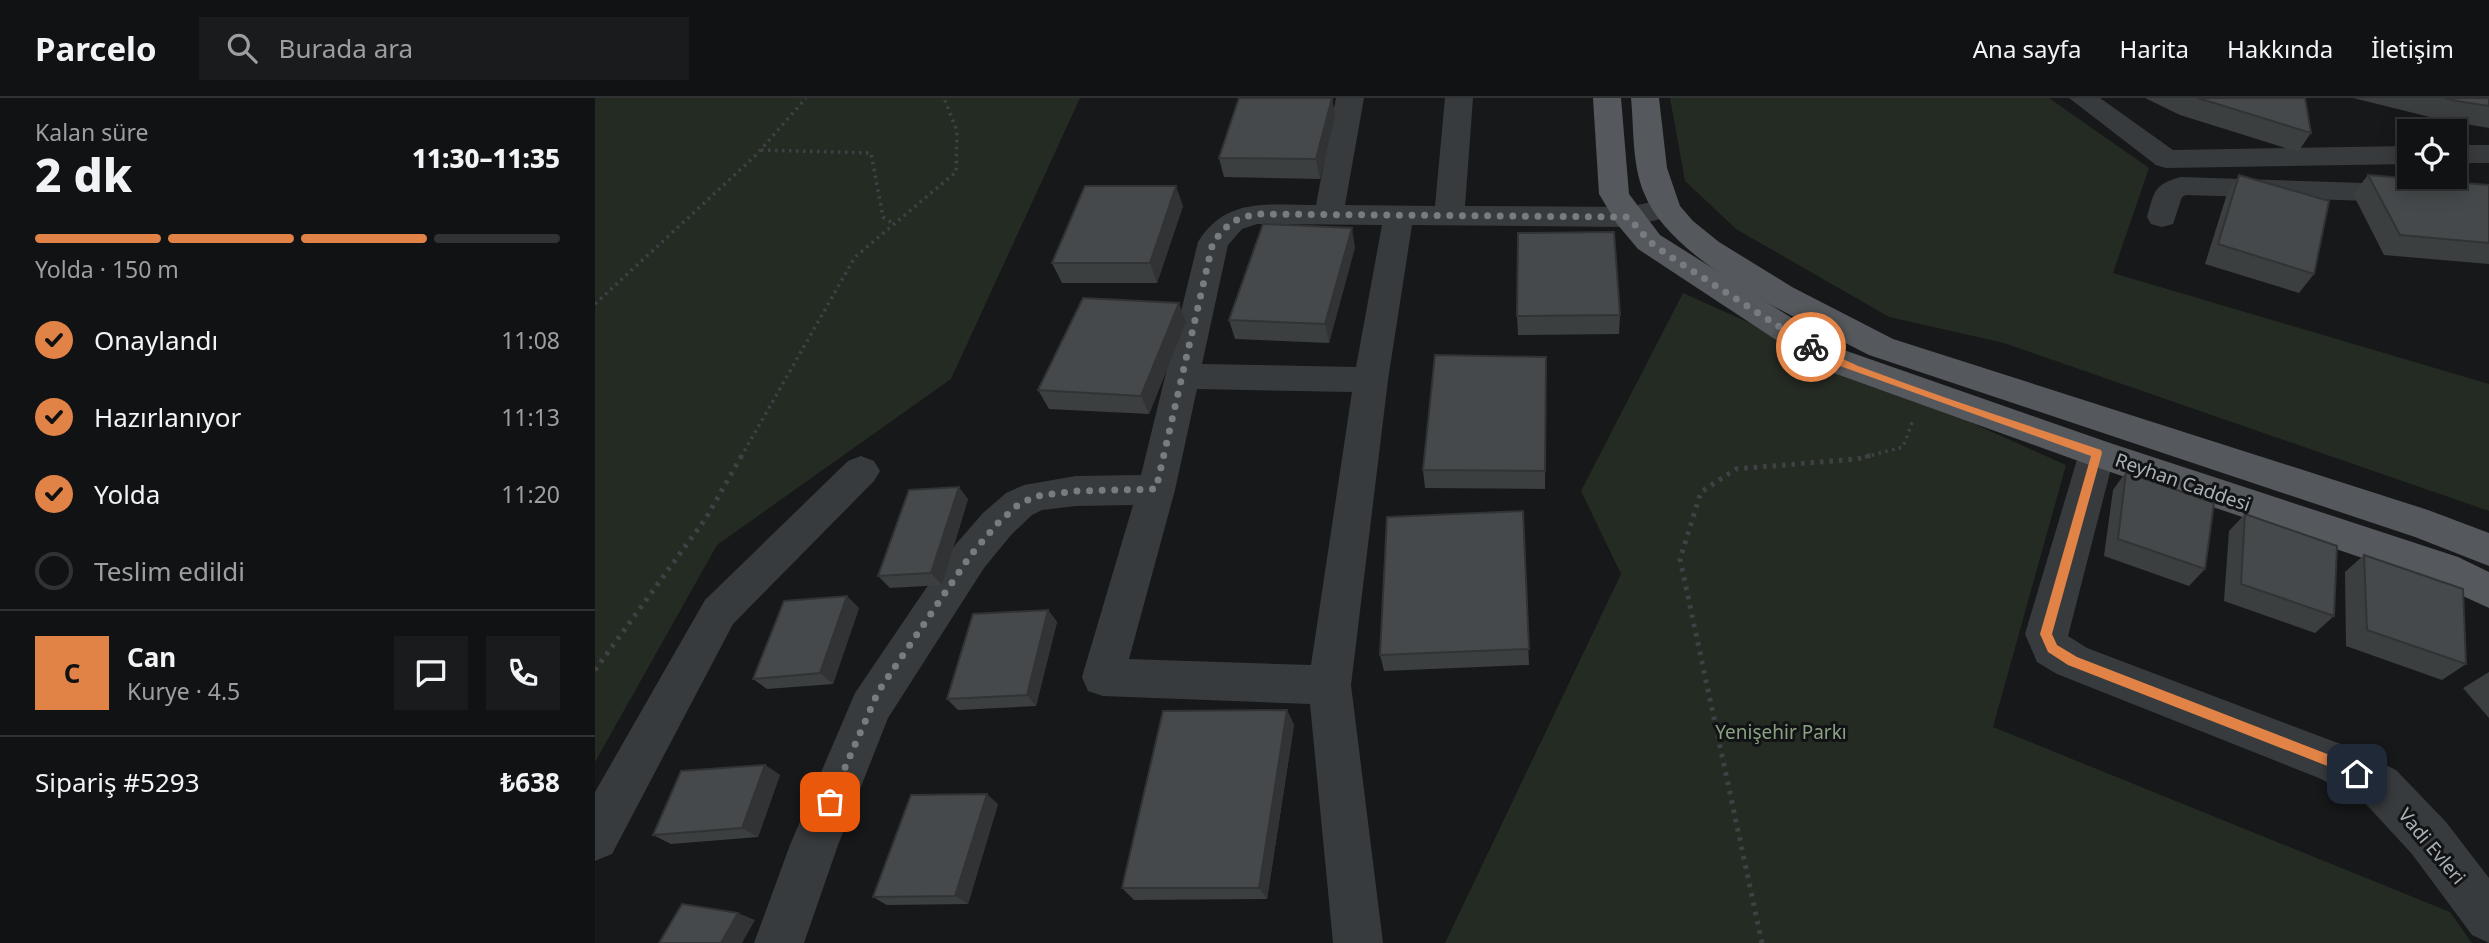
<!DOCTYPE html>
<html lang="tr">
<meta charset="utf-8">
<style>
:root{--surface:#111213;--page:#1a1b1c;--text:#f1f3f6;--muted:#9c9ea0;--line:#303233;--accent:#e18246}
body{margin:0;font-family:"Noto Sans",sans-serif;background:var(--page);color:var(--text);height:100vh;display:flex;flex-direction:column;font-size:26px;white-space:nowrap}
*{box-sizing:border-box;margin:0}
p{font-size:23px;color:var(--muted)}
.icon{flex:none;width:38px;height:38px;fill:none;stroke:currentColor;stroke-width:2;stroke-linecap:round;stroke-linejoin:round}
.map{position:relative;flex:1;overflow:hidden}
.sheet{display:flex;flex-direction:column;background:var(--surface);width:595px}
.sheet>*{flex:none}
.controls{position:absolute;left:1802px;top:21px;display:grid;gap:14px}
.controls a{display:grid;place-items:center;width:70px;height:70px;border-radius:0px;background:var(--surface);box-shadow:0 4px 18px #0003,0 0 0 2px var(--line);font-size:35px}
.pin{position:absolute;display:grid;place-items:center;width:60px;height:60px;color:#fff;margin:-30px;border-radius:14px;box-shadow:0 4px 10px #0006}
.courier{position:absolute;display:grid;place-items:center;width:70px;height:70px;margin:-35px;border:5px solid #e18246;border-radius:50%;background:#fff;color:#222;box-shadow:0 2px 9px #0007}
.headline em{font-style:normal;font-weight:800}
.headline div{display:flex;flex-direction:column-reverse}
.headline{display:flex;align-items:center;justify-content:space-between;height:119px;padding:0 35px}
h1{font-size:46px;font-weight:800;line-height:52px}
.bar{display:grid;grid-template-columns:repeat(4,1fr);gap:10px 7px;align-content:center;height:84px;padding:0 35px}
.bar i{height:9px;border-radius:5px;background:var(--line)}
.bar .selected{background:var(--accent)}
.bar p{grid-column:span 4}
.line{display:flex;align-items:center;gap:18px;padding:0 35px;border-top:2px solid var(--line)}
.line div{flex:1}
.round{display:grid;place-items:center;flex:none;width:74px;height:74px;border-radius:0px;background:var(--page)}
ol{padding:0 35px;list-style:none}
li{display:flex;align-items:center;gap:21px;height:77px}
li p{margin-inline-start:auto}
li .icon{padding:7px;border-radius:50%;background:var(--accent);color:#111;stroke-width:4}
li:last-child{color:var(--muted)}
li i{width:38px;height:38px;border:4px solid var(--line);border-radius:50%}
header{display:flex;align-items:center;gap:42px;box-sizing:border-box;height:98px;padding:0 35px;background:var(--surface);border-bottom:2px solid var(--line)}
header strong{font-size:33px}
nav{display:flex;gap:38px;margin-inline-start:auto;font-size:24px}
.search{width:490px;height:63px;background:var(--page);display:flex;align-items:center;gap:18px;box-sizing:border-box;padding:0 24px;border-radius:0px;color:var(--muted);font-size:26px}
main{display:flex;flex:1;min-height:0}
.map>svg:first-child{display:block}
</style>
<header>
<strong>Parcelo</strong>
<div class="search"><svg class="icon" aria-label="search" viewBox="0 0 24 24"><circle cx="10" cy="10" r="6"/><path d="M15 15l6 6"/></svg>Burada ara</div>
<nav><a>Ana sayfa</a><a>Harita</a><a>Hakkında</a><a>İletişim</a></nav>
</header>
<main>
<section class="sheet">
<div class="headline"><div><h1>2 dk</h1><p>Kalan süre</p></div><em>11:30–11:35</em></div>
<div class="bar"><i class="selected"></i><i class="selected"></i><i class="selected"></i><i></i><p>Yolda · 150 m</p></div>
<ol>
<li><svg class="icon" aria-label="check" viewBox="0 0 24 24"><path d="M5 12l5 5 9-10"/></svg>Onaylandı<p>11:08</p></li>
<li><svg class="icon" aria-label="check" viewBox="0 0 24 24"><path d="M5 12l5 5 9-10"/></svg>Hazırlanıyor<p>11:13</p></li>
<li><svg class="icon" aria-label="check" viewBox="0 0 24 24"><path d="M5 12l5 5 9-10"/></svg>Yolda<p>11:20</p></li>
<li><i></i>Teslim edildi</li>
</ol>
<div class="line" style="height:126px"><b class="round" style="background:var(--accent);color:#111">C</b><div><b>Can</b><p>Kurye · 4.5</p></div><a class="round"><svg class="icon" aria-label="chat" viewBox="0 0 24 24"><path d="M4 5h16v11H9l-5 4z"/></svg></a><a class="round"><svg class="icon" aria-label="phone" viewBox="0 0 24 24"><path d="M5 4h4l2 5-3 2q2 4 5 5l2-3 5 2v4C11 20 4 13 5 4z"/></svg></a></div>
<div class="line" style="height:91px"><div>Sipariş #5293</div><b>₺638</b></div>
</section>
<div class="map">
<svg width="1894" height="845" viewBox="0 0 1894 845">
<rect width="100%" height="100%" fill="#171819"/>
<g fill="#242b23">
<path d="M 0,0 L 485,0 L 356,281 L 122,447 L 0,664 Z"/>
<path d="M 1075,0 L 1454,0 L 1554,70 L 1518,175 L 1894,286 L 1894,413 L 1409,245 L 1294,219 L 1141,131 L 1090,83 Z"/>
<path d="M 1088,195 L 1471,367 L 1398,629 L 1855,814 L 1877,845 L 850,845 L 1026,476 L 986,393 Z"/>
</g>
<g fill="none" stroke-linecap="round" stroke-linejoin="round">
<g stroke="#3e4244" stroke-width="3.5" stroke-dasharray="2.5 4.5" stroke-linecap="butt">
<path d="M 166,52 L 276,55 L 288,119 L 299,126"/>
<path d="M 0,206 L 161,57 L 211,0"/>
<path d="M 146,359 L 260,159 L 361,74 L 362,33 L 349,0"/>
<path d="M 1270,359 L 1308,349 L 1318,322"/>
</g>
<g stroke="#3e4244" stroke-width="5" stroke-dasharray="3.5 6" stroke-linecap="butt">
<path d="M 0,572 L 111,420 L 147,357"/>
<path d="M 1167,845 L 1085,461 L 1106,394 L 1141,371 L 1262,361 L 1277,357"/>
</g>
<g fill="#383b3d" fill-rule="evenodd">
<path d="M 741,0 L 769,0 L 750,107 L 840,108 L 850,0 L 878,0 L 870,108 L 1033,109 L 1071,101 L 1082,103 L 1086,110 L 1082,117 L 1033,129 L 817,127 L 793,282 L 756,587 L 788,845 L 738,845 L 715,606 L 508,598 L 493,593 L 487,579 L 538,407 L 481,408 L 447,412 L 437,417 L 416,437 L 389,470 L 293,620 L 243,747 L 209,845 L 159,845 L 195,747 L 260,595 L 361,446 L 388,415 L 411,395 L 429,387 L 481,378 L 546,377 L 603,144 C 631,99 673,107 721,107 ZM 662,126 L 787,127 L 761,269 L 607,266 L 633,147 L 647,131 ZM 602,291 L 757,294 L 716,567 L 534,561 L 580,392 Z"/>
<path d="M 1474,0 L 1505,0 L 1578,52 L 1815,48 L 1815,66 L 1571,70 L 1561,67 Z"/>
<rect x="1860" y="47" width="34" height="18"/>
<path d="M 1586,79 L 1894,89 L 1894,107 L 1591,97 L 1587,99 L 1578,126 L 1567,129 L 1556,126 L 1552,119 C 1559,94 1559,86 1586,79 Z"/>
<path d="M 1502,341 L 1515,345 L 1520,355 L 1473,538 L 1492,550 L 1756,650 L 1801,672 L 1851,724 L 1894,780 L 1894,845 L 1877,837 L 1817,756 L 1769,704 L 1724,680 L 1462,576 L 1442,564 L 1430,536 L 1484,355 L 1489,345 Z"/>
<path d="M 266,358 L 279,363 L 285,373 L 279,383 L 138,526 L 17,756 L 0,763 L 0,694 L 110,502 L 253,363 Z"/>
</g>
<g fill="#55585c" fill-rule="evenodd">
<path d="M 998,0 L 1026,0 L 1034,96 L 1065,137 L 1246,251 L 1515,345 L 1863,459 L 1894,474 L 1894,510 L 1835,483 L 1489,365 L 1222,269 L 1043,151 L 1022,126 L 1004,96 Z"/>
<path d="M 1036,0 L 1064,0 L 1072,70 L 1085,108 L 1098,123 L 1124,144 L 1197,189 L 1298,241 L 1833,412 L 1894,435 L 1894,468 L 1820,439 L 1274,257 C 1209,224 1076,165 1049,95 C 1037,66 1039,31 1036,0 Z"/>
</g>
</g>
<g fill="#3c3f40">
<path d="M 737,0 L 740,18 L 725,81 L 629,79 L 624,60 Z"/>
<path d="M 1550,0 L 1710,0 L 1716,35 L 1703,54 L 1585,17 Z"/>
<path d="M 1758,0 L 1894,0 L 1894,30 L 1847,22 Z"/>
<path d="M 1644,77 L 1719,176 L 1704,195 L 1610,166 L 1632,96 Z"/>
<path d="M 1773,77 L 1894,87 L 1894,166 L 1789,157 L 1758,96 Z"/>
<path d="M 588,108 L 562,185 L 467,185 L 457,165 Z"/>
<path d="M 760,149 L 734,245 L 640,241 L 634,222 Z"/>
<path d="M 1025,217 L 1024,236 L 923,237 L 922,218 Z"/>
<path d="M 591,224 L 554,316 L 454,311 L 443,292 Z"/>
<path d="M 951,259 L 950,391 L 830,390 L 828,372 Z"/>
<path d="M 1531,374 L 1610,471 L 1594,488 L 1509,458 L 1518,392 Z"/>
<path d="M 373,401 L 347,487 L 295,490 L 283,478 Z"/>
<path d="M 928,413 L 934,567 L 789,573 L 785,557 Z"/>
<path d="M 1650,416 L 1739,518 L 1720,535 L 1629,503 L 1634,433 Z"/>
<path d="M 1769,457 L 1871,566 L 1847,582 L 1751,548 L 1750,474 Z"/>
<path d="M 264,510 L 238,586 L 172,591 L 158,581 Z"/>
<path d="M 453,512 L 462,524 L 441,608 L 363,612 L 352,601 Z"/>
<path d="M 1894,574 L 1894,620 L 1868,590 Z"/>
<path d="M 692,612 L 699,627 L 672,801 L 539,802 L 527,790 Z"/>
<path d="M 170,667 L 185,677 L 163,739 L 76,746 L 58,737 Z"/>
<path d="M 403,706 L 373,806 L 292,807 L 278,799 Z"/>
</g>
<g fill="#313334">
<path d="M 737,0 L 740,18 L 725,81 L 721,61 Z"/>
<path d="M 581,88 L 588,108 L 562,185 L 555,165 Z"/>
<path d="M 757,130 L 760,149 L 734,245 L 730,226 Z"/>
<path d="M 584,205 L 591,224 L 554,316 L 546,298 Z"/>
<path d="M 364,389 L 373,401 L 347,487 L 336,475 Z"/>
<path d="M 252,498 L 264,510 L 238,586 L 225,575 Z"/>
<path d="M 453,512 L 462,524 L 441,608 L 432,597 Z"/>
<path d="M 692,612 L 699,627 L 672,801 L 664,790 Z"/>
<path d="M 170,667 L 185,677 L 163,739 L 147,730 Z"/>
<path d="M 392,696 L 403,706 L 373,806 L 360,798 Z"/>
<path d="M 143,815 L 160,822 L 147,845 L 126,845 Z"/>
</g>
<g fill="#46494b" stroke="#313334" stroke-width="2">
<path d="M 644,0 L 737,0 L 721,61 L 624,60 Z"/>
<path d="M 1603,0 L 1710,0 L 1716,35 Z"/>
<path d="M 1850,0 L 1894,0 L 1894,8 L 1862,3 Z"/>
<path d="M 1644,77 L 1734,103 L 1719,176 L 1623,146 Z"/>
<path d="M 1773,77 L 1894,87 L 1894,145 L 1805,137 Z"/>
<path d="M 490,88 L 581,88 L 555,165 L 457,165 Z"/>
<path d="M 668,126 L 757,130 L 730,226 L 634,222 Z"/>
<path d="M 1019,134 L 1025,217 L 922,218 L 923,135 Z"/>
<path d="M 488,200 L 584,205 L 546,298 L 443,292 Z"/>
<path d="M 840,257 L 951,259 L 950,373 L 828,372 Z"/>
<path d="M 1531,374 L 1619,405 L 1610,471 L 1523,441 Z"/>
<path d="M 364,389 L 336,475 L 283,478 L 314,392 Z"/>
<path d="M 928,413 L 934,551 L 785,557 L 792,419 Z"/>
<path d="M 1650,416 L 1742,448 L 1739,518 L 1646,486 Z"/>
<path d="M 1769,457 L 1868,491 L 1871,566 L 1772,532 Z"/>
<path d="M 252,498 L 225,575 L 158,581 L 189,503 Z"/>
<path d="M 453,512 L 432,597 L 352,601 L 378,516 Z"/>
<path d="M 692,612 L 664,790 L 527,790 L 568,613 Z"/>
<path d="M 170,667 L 147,730 L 58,737 L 86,673 Z"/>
<path d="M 392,696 L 360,798 L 278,799 L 316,697 Z"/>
<path d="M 87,806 L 143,815 L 126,845 L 64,845 Z"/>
</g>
<path fill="#e18246" d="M 1212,247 C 1220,246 1255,265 1266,269 C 1345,299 1426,325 1506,352 L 1507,355 L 1457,536 L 1462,547 L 1482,559 L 1745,661 L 1767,672 L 1767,681 L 1762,683 L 1735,669 L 1473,567 L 1453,554 L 1445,536 L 1496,358 L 1231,263 L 1212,252 Z"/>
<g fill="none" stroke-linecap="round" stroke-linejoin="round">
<path stroke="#777c80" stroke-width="7" stroke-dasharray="0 12.6" d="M 235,704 L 283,594 L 375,458 L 402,426 L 424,406 L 442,398 L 481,393 L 561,391 L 618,144 L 636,124 L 659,116 L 1033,119 L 1055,144 L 1076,159 L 1216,249"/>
</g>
<g text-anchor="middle" stroke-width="6" stroke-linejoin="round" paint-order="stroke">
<g font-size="19" fill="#aab2b7" stroke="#121314">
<text transform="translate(1588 384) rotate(19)" y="7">Reyhan Caddesi</text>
<text transform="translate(1837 748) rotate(50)" y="7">Vadi Evleri</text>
</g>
<g font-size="19" fill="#8aa183" stroke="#121314">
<text x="1186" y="641">Yenişehir Parkı</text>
</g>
</g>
</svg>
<div class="controls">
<a><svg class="icon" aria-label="locate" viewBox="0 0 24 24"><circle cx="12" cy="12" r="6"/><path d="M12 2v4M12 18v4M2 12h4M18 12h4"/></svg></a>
</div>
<div class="pin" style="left:235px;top:704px;background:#ea580c"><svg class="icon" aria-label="bag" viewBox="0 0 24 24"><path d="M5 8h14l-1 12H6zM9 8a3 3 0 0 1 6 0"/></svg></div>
<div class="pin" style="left:1762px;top:676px;background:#1f2937"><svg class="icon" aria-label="home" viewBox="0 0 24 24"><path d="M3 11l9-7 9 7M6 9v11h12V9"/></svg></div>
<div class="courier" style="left:1216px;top:249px"><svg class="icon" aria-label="bike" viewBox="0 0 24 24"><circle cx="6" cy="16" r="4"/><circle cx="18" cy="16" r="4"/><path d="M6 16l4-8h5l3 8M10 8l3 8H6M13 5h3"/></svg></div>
</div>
</main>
